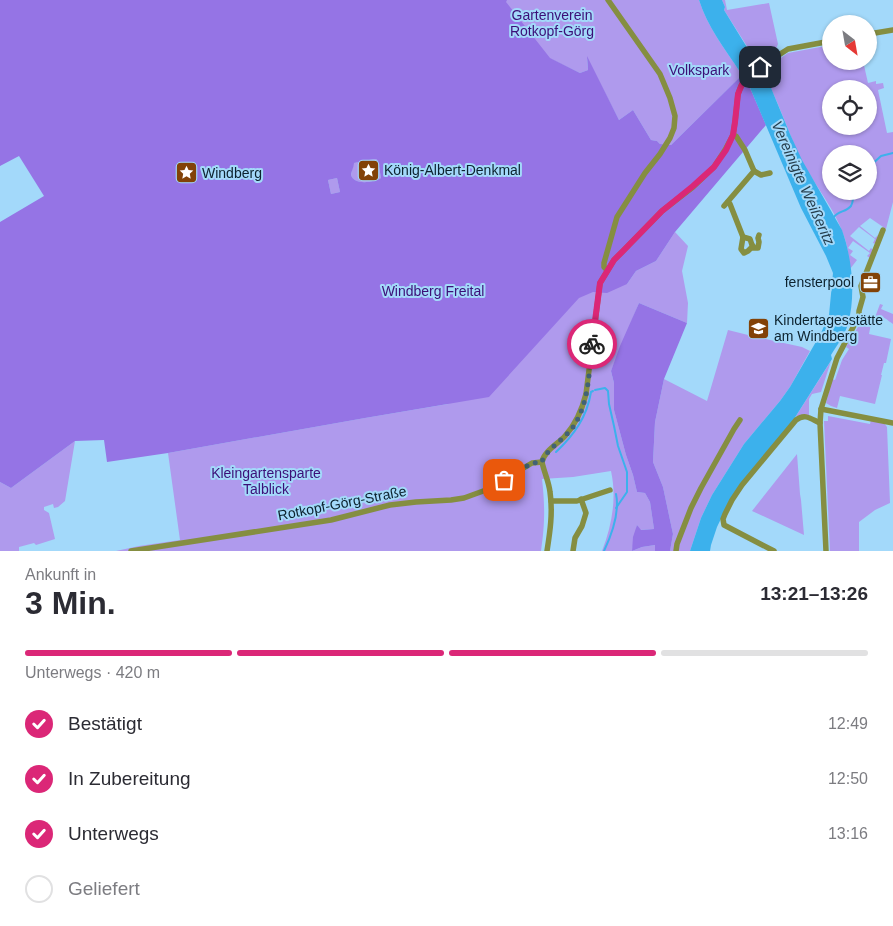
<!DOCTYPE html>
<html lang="de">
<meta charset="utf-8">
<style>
:root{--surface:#fff;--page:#f2f2f3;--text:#2b2b33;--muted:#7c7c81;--line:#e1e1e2;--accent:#db2777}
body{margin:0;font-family:Arial,sans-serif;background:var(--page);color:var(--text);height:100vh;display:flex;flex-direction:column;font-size:19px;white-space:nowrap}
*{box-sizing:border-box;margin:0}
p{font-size:16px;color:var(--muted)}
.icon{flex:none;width:28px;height:28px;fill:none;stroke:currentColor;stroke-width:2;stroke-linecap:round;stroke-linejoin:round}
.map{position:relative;height:551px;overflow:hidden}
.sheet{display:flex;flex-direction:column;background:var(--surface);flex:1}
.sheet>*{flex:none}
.needle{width:32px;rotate:149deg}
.buttons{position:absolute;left:822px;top:15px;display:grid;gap:10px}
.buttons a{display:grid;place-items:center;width:55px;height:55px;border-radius:50%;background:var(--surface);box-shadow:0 1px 4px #0004;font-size:25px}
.pin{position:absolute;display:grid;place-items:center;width:42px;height:42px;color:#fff;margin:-21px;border-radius:10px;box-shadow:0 2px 8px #0006}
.courier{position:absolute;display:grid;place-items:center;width:50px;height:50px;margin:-25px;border:4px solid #db2777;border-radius:50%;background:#fff;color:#222;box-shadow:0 1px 6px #0007}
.head em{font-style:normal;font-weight:700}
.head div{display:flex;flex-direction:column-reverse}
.head{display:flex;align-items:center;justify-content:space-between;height:85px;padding:0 25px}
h1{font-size:32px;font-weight:700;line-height:38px}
.bar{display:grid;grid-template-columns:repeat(4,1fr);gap:8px 5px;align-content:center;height:60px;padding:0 25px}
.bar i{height:6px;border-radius:4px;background:var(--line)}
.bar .on{background:var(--accent)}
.bar p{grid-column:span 4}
ol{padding:0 25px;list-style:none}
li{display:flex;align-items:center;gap:15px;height:55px}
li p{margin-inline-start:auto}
li .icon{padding:5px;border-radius:50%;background:var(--accent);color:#fff;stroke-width:4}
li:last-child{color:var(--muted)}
li i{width:28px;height:28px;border:2px solid var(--line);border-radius:50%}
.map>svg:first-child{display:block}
</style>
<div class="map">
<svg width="893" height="551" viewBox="0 0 893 551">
<rect width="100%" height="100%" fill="#a3d9fa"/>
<g fill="#af9aed" fill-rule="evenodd">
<path d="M 0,0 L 699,0 C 707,26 725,49 740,72 L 741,76 L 671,145 L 660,144 L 657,141 L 651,140 L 633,110 L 619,120 L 587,58 L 588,70 L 580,73 L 551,59 L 627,284 L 636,271 L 656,261 L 675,232 L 688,246 L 682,271 L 688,303 L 687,323 L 639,303 L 611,371 L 614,383 L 614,410 L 626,455 L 633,475 L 637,492 L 645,493 L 650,502 L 654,529 L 640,530 L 637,525 L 632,551 L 642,547 L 655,545 L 655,551 L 602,551 C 612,525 617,498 611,471 L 573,477 L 542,479 C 545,506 545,524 541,551 L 116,551 L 139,546 L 180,540 L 168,453 L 365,418 L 448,404 L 386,186 L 380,158 Z"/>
<path d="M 722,0 L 725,0 L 727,10 L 769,3 L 778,44 L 775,51 L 757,62 L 724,10 L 725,7 Z"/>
<path d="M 831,45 L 831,61 L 863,61 L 868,83 L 876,81 L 876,84 L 883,83 L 884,88 L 878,90 L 887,133 L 893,132 L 893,202 L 886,229 L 870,218 L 860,226 L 875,238 L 878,235 L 876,244 L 873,243 L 875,239 L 859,227 L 850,236 L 869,251 L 871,248 L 873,250 L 870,258 L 867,256 L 870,253 L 853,241 L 848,248 L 853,251 L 850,255 L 857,260 L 850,269 C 849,259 848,249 845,239 C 836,210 815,186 801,159 C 787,130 778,99 762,71 L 788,53 ZM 831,89 L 869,89 L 869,126 L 831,126 ZM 831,154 L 869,154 L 869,191 L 831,191 Z"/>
<path d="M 376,159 L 378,162 L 381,178 C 375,182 354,186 351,175 C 351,172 353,167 354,163 L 368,160 Z"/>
<path d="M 337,178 L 340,192 L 331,194 L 328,180 Z"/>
<path d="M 880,304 L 883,305 L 881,309 L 893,314 L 893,324 C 886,320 883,313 875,321 L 874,320 Z"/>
<path d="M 863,321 L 871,324 L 869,334 L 891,339 L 886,363 L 884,363 L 881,375 L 882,375 L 875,404 L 840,396 L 837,408 L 831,406 L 826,403 L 832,379 L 835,380 L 842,360 L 849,349 L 846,347 L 861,322 Z"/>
<path d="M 728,330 L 752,336 L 802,347 L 810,351 L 790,387 L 780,401 L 744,444 L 712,495 L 701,518 L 690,551 L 670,551 L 673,534 L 663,487 L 653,462 L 655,422 L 664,379 L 707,401 Z"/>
<path d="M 831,361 L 821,392 L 812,394 L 809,399 L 809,415 L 798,417 L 796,416 Z"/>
<path d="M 828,416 L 870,424 L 871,420 L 884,423 L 887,427 L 890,503 L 875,510 L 859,522 L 859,551 L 830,551 L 824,421 L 828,421 Z"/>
<path d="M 75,441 L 65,501 L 58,507 L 54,508 L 53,504 L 44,507 L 44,510 L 49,513 L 55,539 L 36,545 L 34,543 L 19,547 L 19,551 L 0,551 L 0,482 L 11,488 Z"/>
<path d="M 797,454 L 800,494 L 801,500 L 804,535 L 752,511 Z"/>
</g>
<g fill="#9574e5" fill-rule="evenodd">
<path d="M 0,0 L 507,0 L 506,2 L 550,58 L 580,73 L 588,70 L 587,56 L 619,120 L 633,110 L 651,140 L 657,141 L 660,144 L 671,145 L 741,76 L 748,83 L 766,125 L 675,232 L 656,261 L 636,271 L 627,284 L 607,293 L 593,292 L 579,298 L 489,397 L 365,418 L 168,453 L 107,462 L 104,440 L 75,441 L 11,488 L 0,482 L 0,222 L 44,196 L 19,156 L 0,166 ZM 376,159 L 378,161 L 381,178 C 375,182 354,186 351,175 C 351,172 354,167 354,163 L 369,160 ZM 337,178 L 340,192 L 331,194 L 328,180 Z"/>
<path d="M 639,303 L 687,323 L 664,379 L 655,422 L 653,462 L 663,487 L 673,534 L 670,551 L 655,551 L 655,545 L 642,547 L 632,551 L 633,537 L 637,525 L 641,530 L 654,529 L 650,502 L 645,493 L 637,492 L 633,475 L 626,455 L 614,410 L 614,383 L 611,371 L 620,346 Z"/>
</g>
<path fill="#3cb1ec" d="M 699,0 L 722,0 L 725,7 L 724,10 L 769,83 L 790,134 L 802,160 L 842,230 C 852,258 856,295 848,324 C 845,335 837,345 831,355 L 832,359 L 794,419 L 730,500 L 717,527 L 711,545 L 710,551 L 690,551 L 701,518 L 712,495 L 744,444 L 780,401 L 790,387 L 821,333 L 829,315 L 833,273 L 826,256 L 801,208 L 748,83 L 741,76 L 740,72 C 725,49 707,26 699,0 Z"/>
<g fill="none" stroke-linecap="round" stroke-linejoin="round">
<g stroke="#3cb1ec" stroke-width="2">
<path d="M 869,167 L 881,156 L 893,153"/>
<path d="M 834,217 C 838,211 846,212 851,206 C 854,201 852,196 856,191"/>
<path d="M 595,390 L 605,388 L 608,391 L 609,404 L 614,426 L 618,446 L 627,472 L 627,492 L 616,508"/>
<path d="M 556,452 C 574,435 587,417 591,392 L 593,391"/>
<path d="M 604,551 C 612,534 620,513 616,494"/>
</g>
<g stroke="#858e41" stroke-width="5.5">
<path d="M 869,34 L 893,30"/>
<path d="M 754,171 L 761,175 L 770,173"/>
<path d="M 728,202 L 730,204 L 743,237 L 750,239 L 753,248 L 758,248 L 759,242 L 758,238 L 759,235"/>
<path d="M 724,206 L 754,171 L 745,150 L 736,136 L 733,135"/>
<path d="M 743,237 L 741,249 L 744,253 L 748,251 L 753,246"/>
<path d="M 607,270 L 604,267 L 604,263 L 617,217 L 645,173 L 660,154 L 670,138 L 674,128 L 675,116 L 670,98 L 660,74 L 608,0"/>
<path d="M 821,409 L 893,423"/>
<path d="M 542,462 C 544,451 558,444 565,436 C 576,424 582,410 586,394 L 600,283 L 614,260 L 624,250 L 662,211 L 693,187 L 714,167 L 725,150 L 733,135 L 735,122 L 738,94 L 741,86 L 747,77 L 760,67 L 788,49 L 831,41"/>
<path d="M 542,462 C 544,472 549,482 550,492 C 553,512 550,532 547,551"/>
<path d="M 551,501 L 577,501 L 610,490"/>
<path d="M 131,551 L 331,520 L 390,505 L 416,502 L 451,500 L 464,498 L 486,490 L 532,463 L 542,462"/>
<path d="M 573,551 L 575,538 L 582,526 L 586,513 L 581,499"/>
<path d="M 676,551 L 677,544 L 691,508 L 701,488 L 734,429 L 740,420"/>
<path d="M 774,551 L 724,525 L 723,519 L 725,514 L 732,500 L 742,485 L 796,420 C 805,413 811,419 820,423"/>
<path d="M 826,551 L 820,423 L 821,409 L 837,358 L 859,316 L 859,311 L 863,297 L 861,286 L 883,230"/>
</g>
</g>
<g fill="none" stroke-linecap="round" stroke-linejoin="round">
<path stroke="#416275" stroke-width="5" stroke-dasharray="0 9" d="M 504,480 L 532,463 L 542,462 C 544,452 565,438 573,427 C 589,404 589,372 592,344"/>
<path stroke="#db2777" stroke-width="6" d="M 592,344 L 600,283 L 614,260 L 624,250 L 662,211 L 693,186 L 714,167 L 726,150 L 733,135 L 735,122 L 738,94 L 740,89 L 744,80 L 751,73 L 760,67"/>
</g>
<defs>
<symbol id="sight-square" viewBox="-11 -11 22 22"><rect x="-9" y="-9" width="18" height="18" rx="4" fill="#824207" stroke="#a3d9fa"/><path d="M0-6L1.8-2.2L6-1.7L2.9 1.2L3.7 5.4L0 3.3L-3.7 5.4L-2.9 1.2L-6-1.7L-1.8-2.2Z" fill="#fff"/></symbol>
<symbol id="office-square" viewBox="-11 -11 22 22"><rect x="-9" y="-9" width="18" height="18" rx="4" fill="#824207" stroke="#a3d9fa"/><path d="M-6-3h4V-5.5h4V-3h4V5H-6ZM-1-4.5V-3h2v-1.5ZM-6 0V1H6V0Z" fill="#fff"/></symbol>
<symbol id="school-square" viewBox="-11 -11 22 22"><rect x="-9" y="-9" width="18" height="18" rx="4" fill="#824207" stroke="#a3d9fa"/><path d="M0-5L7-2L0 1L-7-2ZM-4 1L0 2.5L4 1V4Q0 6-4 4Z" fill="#fff"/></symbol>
</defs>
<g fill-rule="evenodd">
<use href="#sight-square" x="356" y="158" width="25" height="25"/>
<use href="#sight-square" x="174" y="160" width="25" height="25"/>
<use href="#office-square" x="858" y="270" width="25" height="25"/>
<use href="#school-square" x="746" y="316" width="25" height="25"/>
</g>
<g text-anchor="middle" stroke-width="4" stroke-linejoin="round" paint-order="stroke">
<g font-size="14" fill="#3c0f77" stroke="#a3d9fa">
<text x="552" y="20">Gartenverein<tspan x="552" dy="16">Rotkopf-Görg</tspan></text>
<text x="699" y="75">Volkspark</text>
<text x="433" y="296">Windberg Freital</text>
<text x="266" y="478">Kleingartensparte<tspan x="266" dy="16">Talblick</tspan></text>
</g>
<g font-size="14" fill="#0c222e" stroke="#a3d9fa" text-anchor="start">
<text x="384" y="175">König-Albert-Denkmal</text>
<text x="202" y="178">Windberg</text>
<text x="854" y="287" text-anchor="end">fensterpool</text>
<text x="774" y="325">Kindertagesstätte<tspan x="774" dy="16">am Windberg</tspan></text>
</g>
<g font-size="14" fill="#0c222e" stroke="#a3d9fa">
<text transform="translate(342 503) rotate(-11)" y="5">Rotkopf-Görg-Straße</text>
</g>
<g font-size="15" font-style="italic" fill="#253d4c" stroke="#a3d9fa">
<text transform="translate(803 183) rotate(66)" y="5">Vereinigte Weißeritz</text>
</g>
</g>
</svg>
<div class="buttons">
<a><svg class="needle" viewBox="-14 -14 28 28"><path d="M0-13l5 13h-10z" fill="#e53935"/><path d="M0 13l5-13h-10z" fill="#7c7c81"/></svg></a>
<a><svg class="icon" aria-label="locate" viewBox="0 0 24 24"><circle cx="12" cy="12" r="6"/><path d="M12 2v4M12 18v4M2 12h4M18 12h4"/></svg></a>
<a><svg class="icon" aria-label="layers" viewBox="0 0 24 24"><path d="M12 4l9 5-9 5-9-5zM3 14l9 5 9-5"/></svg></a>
</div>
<div class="pin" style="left:504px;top:480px;background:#ea580c"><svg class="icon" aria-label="bag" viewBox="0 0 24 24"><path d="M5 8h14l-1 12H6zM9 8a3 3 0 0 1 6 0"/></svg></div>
<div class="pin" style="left:760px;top:67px;background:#1f2937"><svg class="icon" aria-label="home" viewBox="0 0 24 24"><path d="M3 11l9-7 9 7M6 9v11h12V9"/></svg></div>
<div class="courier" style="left:592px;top:344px"><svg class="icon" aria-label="bike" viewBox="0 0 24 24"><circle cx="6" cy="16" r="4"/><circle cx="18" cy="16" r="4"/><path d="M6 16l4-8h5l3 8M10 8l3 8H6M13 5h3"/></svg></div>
</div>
<section class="sheet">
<div class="head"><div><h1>3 Min.</h1><p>Ankunft in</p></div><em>13:21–13:26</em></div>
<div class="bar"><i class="on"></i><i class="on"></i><i class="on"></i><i></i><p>Unterwegs · 420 m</p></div>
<ol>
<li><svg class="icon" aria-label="check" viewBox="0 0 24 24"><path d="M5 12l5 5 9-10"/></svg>Bestätigt<p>12:49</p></li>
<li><svg class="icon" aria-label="check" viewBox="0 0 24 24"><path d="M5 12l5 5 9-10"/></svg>In Zubereitung<p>12:50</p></li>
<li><svg class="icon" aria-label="check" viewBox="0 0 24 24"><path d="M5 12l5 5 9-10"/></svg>Unterwegs<p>13:16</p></li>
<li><i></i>Geliefert</li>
</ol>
</section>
